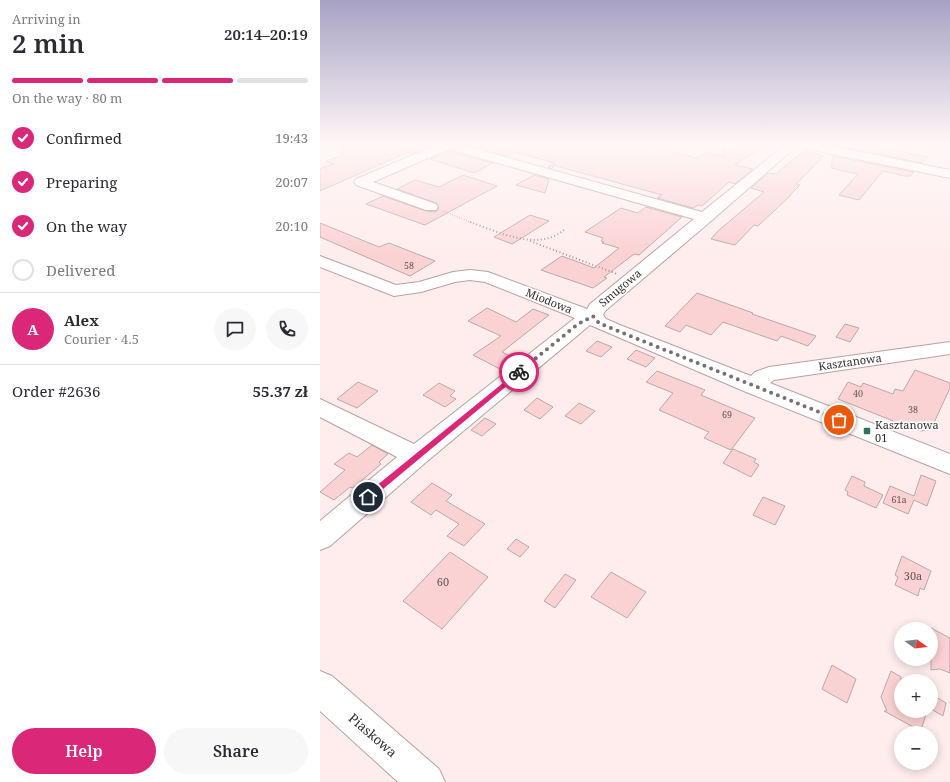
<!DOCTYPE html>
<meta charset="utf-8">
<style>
:root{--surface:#fff;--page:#f7f7f7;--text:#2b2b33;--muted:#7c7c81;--line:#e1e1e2;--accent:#db2777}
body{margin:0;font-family:"Noto Serif",serif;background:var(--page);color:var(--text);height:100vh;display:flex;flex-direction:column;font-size:15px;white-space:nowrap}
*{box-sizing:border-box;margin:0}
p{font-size:13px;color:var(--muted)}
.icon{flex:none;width:22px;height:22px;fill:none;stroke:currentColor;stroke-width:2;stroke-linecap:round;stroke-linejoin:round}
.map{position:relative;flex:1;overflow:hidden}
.details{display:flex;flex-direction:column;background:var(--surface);width:320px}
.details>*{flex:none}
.needle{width:26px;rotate:104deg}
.tools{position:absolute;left:574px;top:622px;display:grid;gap:8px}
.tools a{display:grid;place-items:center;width:44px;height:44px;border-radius:50%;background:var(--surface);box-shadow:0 2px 10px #0003;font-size:20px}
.pin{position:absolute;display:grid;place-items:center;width:34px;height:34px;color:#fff;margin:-17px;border:2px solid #fff;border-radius:50%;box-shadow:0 1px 4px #0007}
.courier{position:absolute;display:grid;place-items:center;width:40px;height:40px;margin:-20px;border:3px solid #db2777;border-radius:50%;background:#fff;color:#222;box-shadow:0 1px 5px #0007}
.head em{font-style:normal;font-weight:600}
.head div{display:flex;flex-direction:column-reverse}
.head{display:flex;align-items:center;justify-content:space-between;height:68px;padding:0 12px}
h1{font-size:26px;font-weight:600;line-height:30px}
.bar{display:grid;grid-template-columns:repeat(4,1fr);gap:6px 4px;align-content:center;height:48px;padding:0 12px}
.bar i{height:5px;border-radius:3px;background:var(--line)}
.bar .current{background:var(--accent)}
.bar p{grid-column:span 4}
.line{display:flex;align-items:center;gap:10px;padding:0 12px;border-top:1px solid var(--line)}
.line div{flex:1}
.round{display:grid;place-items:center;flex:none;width:42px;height:42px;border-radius:21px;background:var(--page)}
ol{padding:0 12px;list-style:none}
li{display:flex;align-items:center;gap:12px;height:44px}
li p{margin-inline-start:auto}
li .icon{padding:4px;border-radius:50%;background:var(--accent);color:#fff;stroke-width:4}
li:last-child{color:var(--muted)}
li i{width:22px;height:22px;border:2px solid var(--line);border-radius:50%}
.action{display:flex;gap:8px;margin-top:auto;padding:8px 12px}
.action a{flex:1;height:46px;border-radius:24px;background:var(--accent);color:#fff;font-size:16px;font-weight:600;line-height:46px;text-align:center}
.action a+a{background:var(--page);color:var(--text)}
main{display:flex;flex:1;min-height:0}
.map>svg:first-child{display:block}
</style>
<main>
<section class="details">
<div class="head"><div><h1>2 min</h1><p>Arriving in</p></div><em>20:14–20:19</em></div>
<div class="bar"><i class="current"></i><i class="current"></i><i class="current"></i><i></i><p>On the way · 80 m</p></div>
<ol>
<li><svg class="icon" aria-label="check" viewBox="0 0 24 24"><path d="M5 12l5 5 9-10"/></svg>Confirmed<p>19:43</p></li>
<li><svg class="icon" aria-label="check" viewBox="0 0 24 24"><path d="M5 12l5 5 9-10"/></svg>Preparing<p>20:07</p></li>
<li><svg class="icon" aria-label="check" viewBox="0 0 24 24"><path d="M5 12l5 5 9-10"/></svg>On the way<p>20:10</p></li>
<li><i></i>Delivered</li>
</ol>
<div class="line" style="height:72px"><b class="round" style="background:var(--accent);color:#fff">A</b><div><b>Alex</b><p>Courier · 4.5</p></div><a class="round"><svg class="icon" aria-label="chat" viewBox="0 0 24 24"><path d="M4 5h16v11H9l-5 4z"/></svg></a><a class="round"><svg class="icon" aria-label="phone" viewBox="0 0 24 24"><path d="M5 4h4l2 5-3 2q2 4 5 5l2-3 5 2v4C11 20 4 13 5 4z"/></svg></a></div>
<div class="line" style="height:52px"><div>Order #2636</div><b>55.37 zł</b></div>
<div class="action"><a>Help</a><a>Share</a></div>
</section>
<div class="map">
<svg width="630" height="782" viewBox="0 0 630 782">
<rect width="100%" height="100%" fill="#ffedee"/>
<g fill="#fbd2d3" stroke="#bba7a7">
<path d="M 22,145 L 108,145 L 112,146 L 93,154 L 88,152 L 0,191 L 0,169 L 13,164 L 6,161 L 21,156 Z"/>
<path d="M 164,145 L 325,145 L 378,158 L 387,152 L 403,156 L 404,145 L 446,145 L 415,165 L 433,169 L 415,184 L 409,182 L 382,206 L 378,205 L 373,208 L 337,198 L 342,195 L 233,165 L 232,169 L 228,167 L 235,163 L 194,152 L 187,156 L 157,148 Z"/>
<path d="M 514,145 L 564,145 L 561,147 L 608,157 L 602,163 Z"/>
<path d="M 129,151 L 173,163 L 154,173 L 110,159 Z"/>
<path d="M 484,151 L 504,156 L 476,184 L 480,185 L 470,195 L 471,195 L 438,226 L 434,225 L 415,245 L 391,239 L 398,231 L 444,192 L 431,188 L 448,173 L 455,174 L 458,172 Z"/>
<path d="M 513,156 L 594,172 L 590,176 L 585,176 L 563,171 L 539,200 L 519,195 L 538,174 L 511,168 Z"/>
<path d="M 143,175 L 177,186 L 105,225 L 46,204 L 63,196 L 106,211 L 116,212 L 119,208 L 116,203 L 77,189 L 95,180 L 119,187 Z"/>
<path d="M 214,175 L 229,179 L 225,193 L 196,185 Z"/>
<path d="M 326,207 L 362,217 L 319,255 L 314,254 L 284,277 L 287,278 L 273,288 L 221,270 L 242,256 L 274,268 L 299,248 L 282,243 L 284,242 L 281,241 L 283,238 L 265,232 L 301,208 L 318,213 Z"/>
<path d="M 210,215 L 229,221 L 192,244 L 174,237 Z"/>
<path d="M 0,223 L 59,247 L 69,243 L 115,261 L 90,276 L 0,237 Z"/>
<path d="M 377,293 L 433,313 L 432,314 L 496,336 L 488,346 L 461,336 L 457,341 L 403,322 L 391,335 L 366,325 L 360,332 L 345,326 Z"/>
<path d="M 167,308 L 196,322 L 213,309 L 229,315 L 182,352 L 194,358 L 180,369 L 153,355 L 181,336 L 148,321 Z"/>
<path d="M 525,324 L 539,328 L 530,342 L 516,337 Z"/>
<path d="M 277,341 L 292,347 L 281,357 L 266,351 Z"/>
<path d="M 316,350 L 335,358 L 326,367 L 307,359 Z"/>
<path d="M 595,370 L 630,383 L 630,388 L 611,429 L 601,431 L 586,426 L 518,399 L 528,382 L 541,387 L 543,383 L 573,394 L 575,389 L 583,391 Z"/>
<path d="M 337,371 L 385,390 L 381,395 L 435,418 L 411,450 L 384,438 L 389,432 L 339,410 L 353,393 L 326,382 Z"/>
<path d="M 38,382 L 58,391 L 37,408 L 17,399 Z"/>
<path d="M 119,383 L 135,391 L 130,396 L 136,399 L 125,407 L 103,395 Z"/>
<path d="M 217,398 L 233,407 L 220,419 L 204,410 Z"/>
<path d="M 259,403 L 275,411 L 261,424 L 245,416 Z"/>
<path d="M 165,418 L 176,424 L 162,436 L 151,430 Z"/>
<path d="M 52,445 L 68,454 L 59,462 L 61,464 L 33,488 L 30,487 L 14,500 L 0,492 L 25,470 L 14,464 L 29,453 L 37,457 Z"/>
<path d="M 413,449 L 436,459 L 434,462 L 439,465 L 431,477 L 403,463 Z"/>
<path d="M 601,475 L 616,481 L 607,506 L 594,500 L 588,514 L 563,503 L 570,486 L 594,496 Z"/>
<path d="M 532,476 L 545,482 L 544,486 L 563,495 L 556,508 L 527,495 L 528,492 L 525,490 Z"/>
<path d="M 112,483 L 132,495 L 126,501 L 165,524 L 144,546 L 127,536 L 139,524 L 116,510 L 111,515 L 91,502 Z"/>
<path d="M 443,497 L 465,506 L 455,525 L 433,515 Z"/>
<path d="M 196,539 L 209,547 L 200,557 L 187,549 Z"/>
<path d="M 130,552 L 168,577 L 122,629 L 83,601 Z"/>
<path d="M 582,556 L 611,571 L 604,590 L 600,588 L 598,596 L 575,585 L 578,577 L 575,575 Z"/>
<path d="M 291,572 L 326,592 L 307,618 L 271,597 Z"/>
<path d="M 245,574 L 256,580 L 235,608 L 224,601 Z"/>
<path d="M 611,628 L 630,638 L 630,673 L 620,669 L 611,670 Z"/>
<path d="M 512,665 L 536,679 L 527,703 L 502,689 Z"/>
<path d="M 571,671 L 581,677 L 581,711 L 607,711 L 602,727 L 595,728 L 564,711 L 567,711 L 561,697 Z"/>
<path d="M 611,694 L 626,703 L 623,716 L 611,709 Z"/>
</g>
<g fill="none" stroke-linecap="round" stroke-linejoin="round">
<defs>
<g id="minor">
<path d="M 117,145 L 142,145 L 382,212 L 465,145 L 478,145 L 391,221 L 285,311 L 283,315 L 286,319 L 300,325 L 431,376 L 435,372 L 449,367 L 630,342 L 630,354 L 454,380 L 450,383 L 630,454 L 630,474 L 426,392 L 270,325 L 105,463 L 10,546 L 0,550 L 0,521 L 77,457 L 0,417 L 0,399 L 94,444 L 255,318 L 165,282 L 150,280 L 135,282 L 101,292 L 74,296 L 0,267 L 0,256 L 76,285 L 99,282 L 133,272 L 150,270 L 168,272 L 267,309 L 270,304 L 374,219 L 129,149 L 53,182 L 116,204 L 118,207 L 116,210 L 106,210 L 36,185 L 34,182 L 36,179 Z"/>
<path d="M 482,145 L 505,145 L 630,170 L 630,178 L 488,149 Z"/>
<path d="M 0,671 L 12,676 L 119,769 L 125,782 L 78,782 L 0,711 Z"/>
</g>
</defs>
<use href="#minor" stroke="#b6a2a2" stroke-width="2"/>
<path stroke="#a39596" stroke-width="1.5" stroke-dasharray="0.5 2" stroke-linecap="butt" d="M 123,211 L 153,223"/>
<g stroke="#a39596" stroke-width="2" stroke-dasharray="1 2.5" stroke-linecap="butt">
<path d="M 150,222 C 179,232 217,252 244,230"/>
<path d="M 210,241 L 297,274"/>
</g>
<use href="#minor" fill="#fff" fill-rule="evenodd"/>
</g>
<linearGradient id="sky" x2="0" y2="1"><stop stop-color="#a7a2c4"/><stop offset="0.57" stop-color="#fff7f7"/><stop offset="1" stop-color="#fff7f7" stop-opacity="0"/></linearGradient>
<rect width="630" height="254" fill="url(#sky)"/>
<path fill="#db2777" d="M 199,370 L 201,371 L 201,374 L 51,499 L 45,499 L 45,495 Z"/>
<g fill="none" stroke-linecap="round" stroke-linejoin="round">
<path stroke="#7a6f6f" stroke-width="4" stroke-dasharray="0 7.2" d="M 199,372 L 258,324 L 273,316 L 279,323 L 293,329 L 519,420"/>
</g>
<rect fill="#35705a" stroke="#fff" stroke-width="1.5" x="543" y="427" width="8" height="8" rx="2"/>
<g text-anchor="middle" stroke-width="3.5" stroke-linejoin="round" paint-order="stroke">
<g font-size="9" fill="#655555">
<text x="89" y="269">58</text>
<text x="538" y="397">40</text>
<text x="593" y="413">38</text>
<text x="407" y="418">69</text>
<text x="579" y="503">61a</text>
</g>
<g font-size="11" fill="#332b2b" stroke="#fff">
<text transform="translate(300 288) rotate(-40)" y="4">Smugowa</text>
<text transform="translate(229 301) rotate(22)" y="4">Miodowa</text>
<text transform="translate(530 362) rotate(-8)" y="4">Kasztanowa</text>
</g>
<g font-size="11" fill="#332b2b" stroke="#fff" text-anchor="start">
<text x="555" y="429">Kasztanowa<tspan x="555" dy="13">01</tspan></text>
</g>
<g font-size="11" fill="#655555">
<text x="593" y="580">30a</text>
<text x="123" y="586">60</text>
</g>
<g font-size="13" fill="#332b2b" stroke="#fff">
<text transform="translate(53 735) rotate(41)" y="5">Piaskowa</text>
</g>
</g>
</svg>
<div class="tools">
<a><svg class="needle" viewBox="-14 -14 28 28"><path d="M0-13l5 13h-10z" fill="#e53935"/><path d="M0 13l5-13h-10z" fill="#7c7c81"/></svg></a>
<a>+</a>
<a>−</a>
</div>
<div class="pin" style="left:519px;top:420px;background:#ea580c"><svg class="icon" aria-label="bag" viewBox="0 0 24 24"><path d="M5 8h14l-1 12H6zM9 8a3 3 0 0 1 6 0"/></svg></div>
<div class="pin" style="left:48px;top:497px;background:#1f2937"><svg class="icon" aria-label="home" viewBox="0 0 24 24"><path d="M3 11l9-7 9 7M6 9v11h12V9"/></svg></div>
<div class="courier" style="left:199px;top:372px"><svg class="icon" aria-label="bike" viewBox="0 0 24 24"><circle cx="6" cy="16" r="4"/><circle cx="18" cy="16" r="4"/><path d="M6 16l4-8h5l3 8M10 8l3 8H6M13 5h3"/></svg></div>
</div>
</main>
